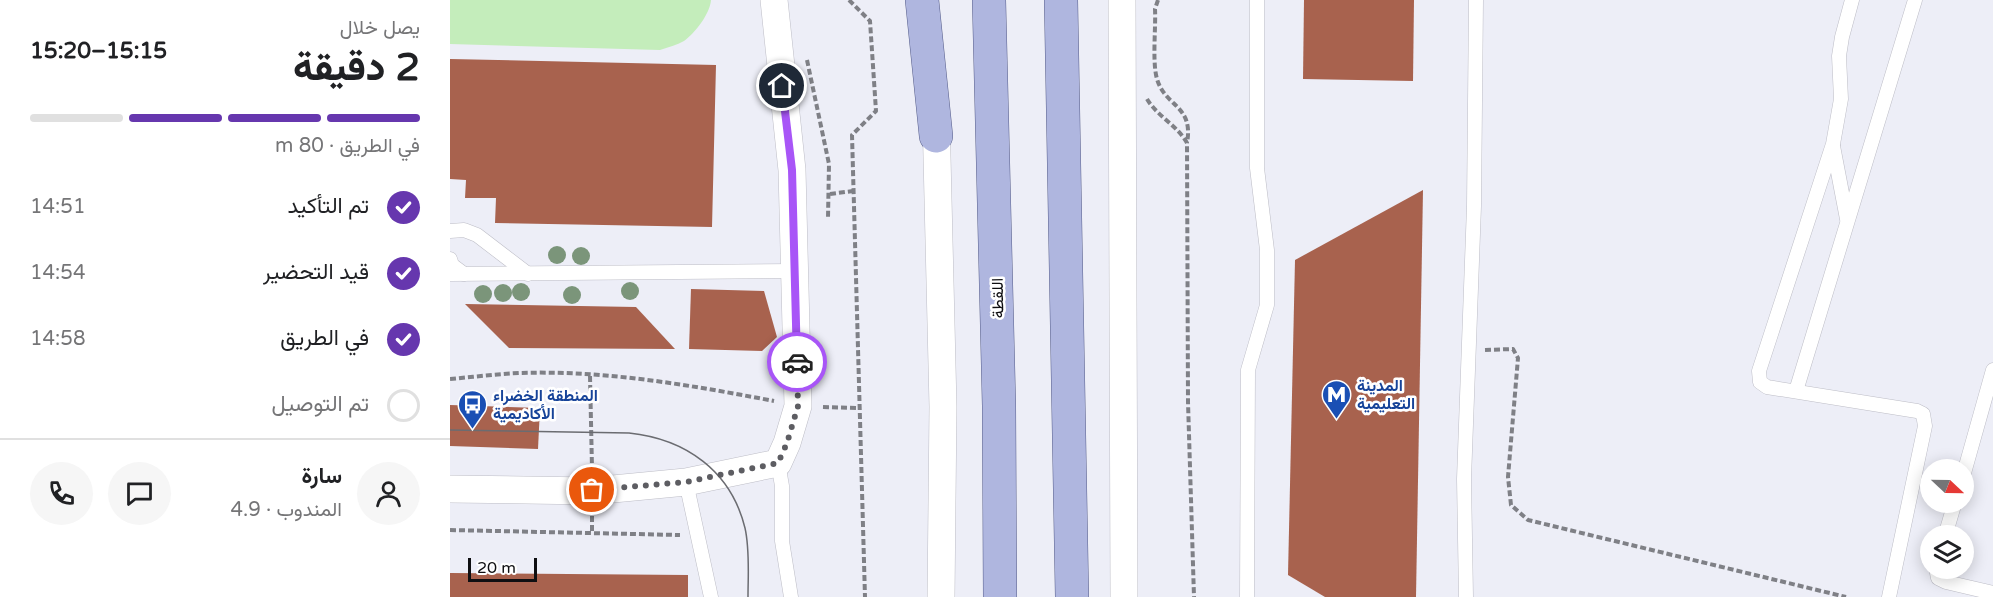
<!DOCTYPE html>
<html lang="ar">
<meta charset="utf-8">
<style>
:root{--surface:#fff;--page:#f6f6f6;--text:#202124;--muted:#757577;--line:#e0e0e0;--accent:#6637ae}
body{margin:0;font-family:"Varela Round",Vazirmatn,sans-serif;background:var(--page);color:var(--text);direction:rtl;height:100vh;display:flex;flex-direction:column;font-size:22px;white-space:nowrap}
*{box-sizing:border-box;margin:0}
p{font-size:20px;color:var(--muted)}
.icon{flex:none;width:33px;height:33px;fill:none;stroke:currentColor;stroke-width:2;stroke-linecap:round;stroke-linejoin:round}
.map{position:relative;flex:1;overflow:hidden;direction:ltr}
.sheet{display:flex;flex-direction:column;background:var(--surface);width:450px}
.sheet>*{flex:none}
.needle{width:39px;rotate:112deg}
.tools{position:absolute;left:1470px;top:459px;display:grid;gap:12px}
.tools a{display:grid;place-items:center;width:54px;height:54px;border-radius:50%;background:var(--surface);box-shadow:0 3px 15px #0003;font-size:30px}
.scale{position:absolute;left:18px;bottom:15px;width:69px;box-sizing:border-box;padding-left:6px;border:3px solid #0f0f12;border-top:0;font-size:16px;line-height:21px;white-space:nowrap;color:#0f0f12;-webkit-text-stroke:4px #fff;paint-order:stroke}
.pin{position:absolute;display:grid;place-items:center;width:51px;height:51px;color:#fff;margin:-26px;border:3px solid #fff;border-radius:50%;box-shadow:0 2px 6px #0007}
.courier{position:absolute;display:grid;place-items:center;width:60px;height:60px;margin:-30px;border:4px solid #a855f7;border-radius:50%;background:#fff;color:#222;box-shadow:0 2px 8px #0007}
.headline em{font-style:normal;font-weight:800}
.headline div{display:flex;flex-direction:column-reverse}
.headline{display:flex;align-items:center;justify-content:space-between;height:102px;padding:0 30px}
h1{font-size:39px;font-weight:800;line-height:45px}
.bar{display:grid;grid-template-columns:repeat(4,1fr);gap:9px 6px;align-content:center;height:72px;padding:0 30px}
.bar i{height:8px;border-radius:4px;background:var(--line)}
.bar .on{background:var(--accent)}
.bar p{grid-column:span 4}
.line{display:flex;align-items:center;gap:15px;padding:0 30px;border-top:2px solid var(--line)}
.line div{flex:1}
.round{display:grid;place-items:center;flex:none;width:63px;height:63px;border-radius:32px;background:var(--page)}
ol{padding:0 30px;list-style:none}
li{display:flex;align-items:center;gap:18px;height:66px}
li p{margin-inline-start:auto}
li .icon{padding:6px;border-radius:50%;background:var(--accent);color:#fff;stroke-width:4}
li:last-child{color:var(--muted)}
li i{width:33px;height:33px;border:3px solid var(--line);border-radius:50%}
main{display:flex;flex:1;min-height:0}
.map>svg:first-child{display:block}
</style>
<main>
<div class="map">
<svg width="1543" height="597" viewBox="0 0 1543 597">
<rect width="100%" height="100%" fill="#edeef7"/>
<path fill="#c4edbb" d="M 0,0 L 261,0 C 260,14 245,33 234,41 C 227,45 218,47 210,50 L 0,44 Z"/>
<g fill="#a8624e">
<path d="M 854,0 L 964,0 L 963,81 L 853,79 Z"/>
<path d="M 0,59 L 266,65 L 262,227 L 45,223 L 46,198 L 15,198 L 16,180 L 0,179 Z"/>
<path d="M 973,190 L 966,597 L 875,597 L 838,575 L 845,260 Z"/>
<path d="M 241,289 L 314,291 L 327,337 L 312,351 L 239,349 Z"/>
<path d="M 15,304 L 186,307 L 225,349 L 59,348 Z"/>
<path d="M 0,405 L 90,408 L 88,449 L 0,446 Z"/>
<path d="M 0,573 L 238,575 L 238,597 L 0,597 Z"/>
</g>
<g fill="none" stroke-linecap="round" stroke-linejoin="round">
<defs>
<g id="lane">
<path d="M 1402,0 L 1392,37 L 1389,56 L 1391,99 L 1383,144 L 1309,371 L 1310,382 L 1317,387 L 1467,411 L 1473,414 L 1475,426 L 1439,597"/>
<path d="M 1383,146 L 1397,219"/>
<path d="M 0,231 L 14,230 L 27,235 L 78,274"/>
<path d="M 0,259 L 2,265 L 14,274"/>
<path d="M 0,274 L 345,271"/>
<path d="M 1346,391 L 1465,0"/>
<path d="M 328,463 L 332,486 L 332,541 L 341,597"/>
<path d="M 1514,473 L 1543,370"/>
<path d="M 236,482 L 261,597"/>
<path d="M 1495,536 L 1505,502"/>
<path d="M 1486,568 L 1488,578 L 1496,582 L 1543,593"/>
<path d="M 797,597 L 798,370 L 817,305 L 817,250 L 807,168 L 807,0"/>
<path d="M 1016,597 L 1014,479 L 1024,206 L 1026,0"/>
</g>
<g id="street">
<path d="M 672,0 L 674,597"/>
<path d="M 486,115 L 493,407 L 491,597"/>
<path d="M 0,489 L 142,491 L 236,482 L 328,463 L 337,443 L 348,406 L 342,170 L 324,0"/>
</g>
<g id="primary">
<path d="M 472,0 L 486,136"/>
<path d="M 539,0 L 549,406 L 550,597"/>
<path d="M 611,0 L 622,597"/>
</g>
</defs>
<use href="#lane" stroke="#bdbdc6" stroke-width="15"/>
<use href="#street" stroke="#bdbdc6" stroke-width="28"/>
<use href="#primary" stroke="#555c89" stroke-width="34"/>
<g stroke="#7f8086" stroke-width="4" stroke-dasharray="6 3" stroke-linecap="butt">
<path d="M 399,0 L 420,21 L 426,111 L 402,135 L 415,597"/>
<path d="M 708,0 L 705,9 C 706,27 702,62 707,79 C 715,107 744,105 737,143"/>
<path d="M 357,60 L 379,164 L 378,218"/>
<path d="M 697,99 C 707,116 727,125 737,143 L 738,402 L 744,597"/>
<path d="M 380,194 L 403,191"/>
<path d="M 1035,350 L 1063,349 L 1068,358 L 1058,477 L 1061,505 L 1078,520 L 1396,597"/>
<path d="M 140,376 L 142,468"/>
<path d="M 0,379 C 23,377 46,374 69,373 C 154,370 240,385 324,401"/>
<path d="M 373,407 L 409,408"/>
<path d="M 0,530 L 230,535"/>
<path d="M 142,531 L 142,514"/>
</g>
<use href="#lane" stroke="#fff" stroke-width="14"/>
<use href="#street" stroke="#fff" stroke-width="27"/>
<use href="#primary" stroke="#afb6df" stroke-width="33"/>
<path stroke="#6b6c71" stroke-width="1.5" d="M 0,430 L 179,433 C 236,439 281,471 295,528 C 300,550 298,575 298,597"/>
</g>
<g fill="#7b957a">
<circle cx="107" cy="255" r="9"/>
<circle cx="131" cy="256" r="9"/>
<circle cx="180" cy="291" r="9"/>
<circle cx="71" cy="292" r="9"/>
<circle cx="53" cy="293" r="9"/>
<circle cx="33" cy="294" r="9"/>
<circle cx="122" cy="295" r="9"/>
</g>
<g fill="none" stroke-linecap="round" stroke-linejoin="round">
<path stroke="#5d5d62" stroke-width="6" stroke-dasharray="0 10.8" d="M 142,490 L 236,482 L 328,463 L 337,443 L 348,406 L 347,362"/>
<path stroke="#a855f7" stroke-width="8" d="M 332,86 L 342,170 L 347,362"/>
</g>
<defs>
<symbol id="metro-pin" viewBox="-11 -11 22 30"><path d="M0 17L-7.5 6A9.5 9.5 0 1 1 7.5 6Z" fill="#1a4fb4" stroke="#fff"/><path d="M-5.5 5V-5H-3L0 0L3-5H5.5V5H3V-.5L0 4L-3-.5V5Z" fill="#fff"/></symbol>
<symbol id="bus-pin" viewBox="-11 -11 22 30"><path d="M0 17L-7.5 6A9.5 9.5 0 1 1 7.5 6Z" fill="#1a4fb4" stroke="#fff"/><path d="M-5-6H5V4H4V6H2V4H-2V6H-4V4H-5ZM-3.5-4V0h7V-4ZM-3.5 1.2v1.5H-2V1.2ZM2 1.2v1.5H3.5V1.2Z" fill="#fff"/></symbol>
</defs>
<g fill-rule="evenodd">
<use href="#metro-pin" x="870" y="378" width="33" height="45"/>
<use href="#bus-pin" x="6" y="388" width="33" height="45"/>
</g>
<g text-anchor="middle" stroke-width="5" stroke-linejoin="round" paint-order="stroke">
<g font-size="16" fill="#0f0f12" stroke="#fff">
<text transform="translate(547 298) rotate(-91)" y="6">اللقطة</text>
</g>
<g font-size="16" font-weight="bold" fill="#164399" stroke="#fff" text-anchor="start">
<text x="907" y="391">المدينة<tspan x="907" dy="18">التعليمية</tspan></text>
<text x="43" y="401">المنطقة الخضراء<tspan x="43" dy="18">الأكاديمية</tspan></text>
</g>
</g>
</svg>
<div class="tools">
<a><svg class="needle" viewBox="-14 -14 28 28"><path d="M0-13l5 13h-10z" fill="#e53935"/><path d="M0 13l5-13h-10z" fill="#757577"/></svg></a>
<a><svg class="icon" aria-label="layers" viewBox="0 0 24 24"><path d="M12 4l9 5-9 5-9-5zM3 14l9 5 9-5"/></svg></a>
</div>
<div class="scale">20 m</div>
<div class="pin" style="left:142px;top:490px;background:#ea580c"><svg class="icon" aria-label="bag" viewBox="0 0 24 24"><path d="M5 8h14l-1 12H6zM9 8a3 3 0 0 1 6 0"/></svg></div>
<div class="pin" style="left:332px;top:86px;background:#1f2937"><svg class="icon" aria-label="home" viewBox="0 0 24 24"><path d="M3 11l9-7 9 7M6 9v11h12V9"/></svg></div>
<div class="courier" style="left:347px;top:362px"><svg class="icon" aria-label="car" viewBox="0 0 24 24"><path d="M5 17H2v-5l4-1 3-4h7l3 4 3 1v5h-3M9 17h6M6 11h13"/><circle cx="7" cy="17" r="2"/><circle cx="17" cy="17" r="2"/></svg></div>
</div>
<section class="sheet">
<div class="headline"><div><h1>2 دقيقة</h1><p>يصل خلال</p></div><em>15:15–15:20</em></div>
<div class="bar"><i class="on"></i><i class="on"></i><i class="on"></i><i></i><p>في الطريق · 80 m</p></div>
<ol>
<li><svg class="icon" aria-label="check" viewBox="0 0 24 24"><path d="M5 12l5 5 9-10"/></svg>تم التأكيد<p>14:51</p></li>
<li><svg class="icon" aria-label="check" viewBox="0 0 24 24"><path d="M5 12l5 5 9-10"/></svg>قيد التحضير<p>14:54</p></li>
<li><svg class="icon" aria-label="check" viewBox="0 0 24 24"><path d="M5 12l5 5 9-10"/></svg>في الطريق<p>14:58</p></li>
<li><i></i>تم التوصيل</li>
</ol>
<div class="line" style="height:108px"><a class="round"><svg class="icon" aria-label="person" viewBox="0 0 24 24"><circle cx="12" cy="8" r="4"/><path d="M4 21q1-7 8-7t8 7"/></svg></a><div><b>سارة</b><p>المندوب · 4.9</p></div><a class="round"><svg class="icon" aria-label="chat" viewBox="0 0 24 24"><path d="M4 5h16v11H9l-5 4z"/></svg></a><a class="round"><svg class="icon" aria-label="phone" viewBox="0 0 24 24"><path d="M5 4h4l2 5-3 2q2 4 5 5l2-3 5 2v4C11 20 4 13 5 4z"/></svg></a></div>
</section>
</main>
